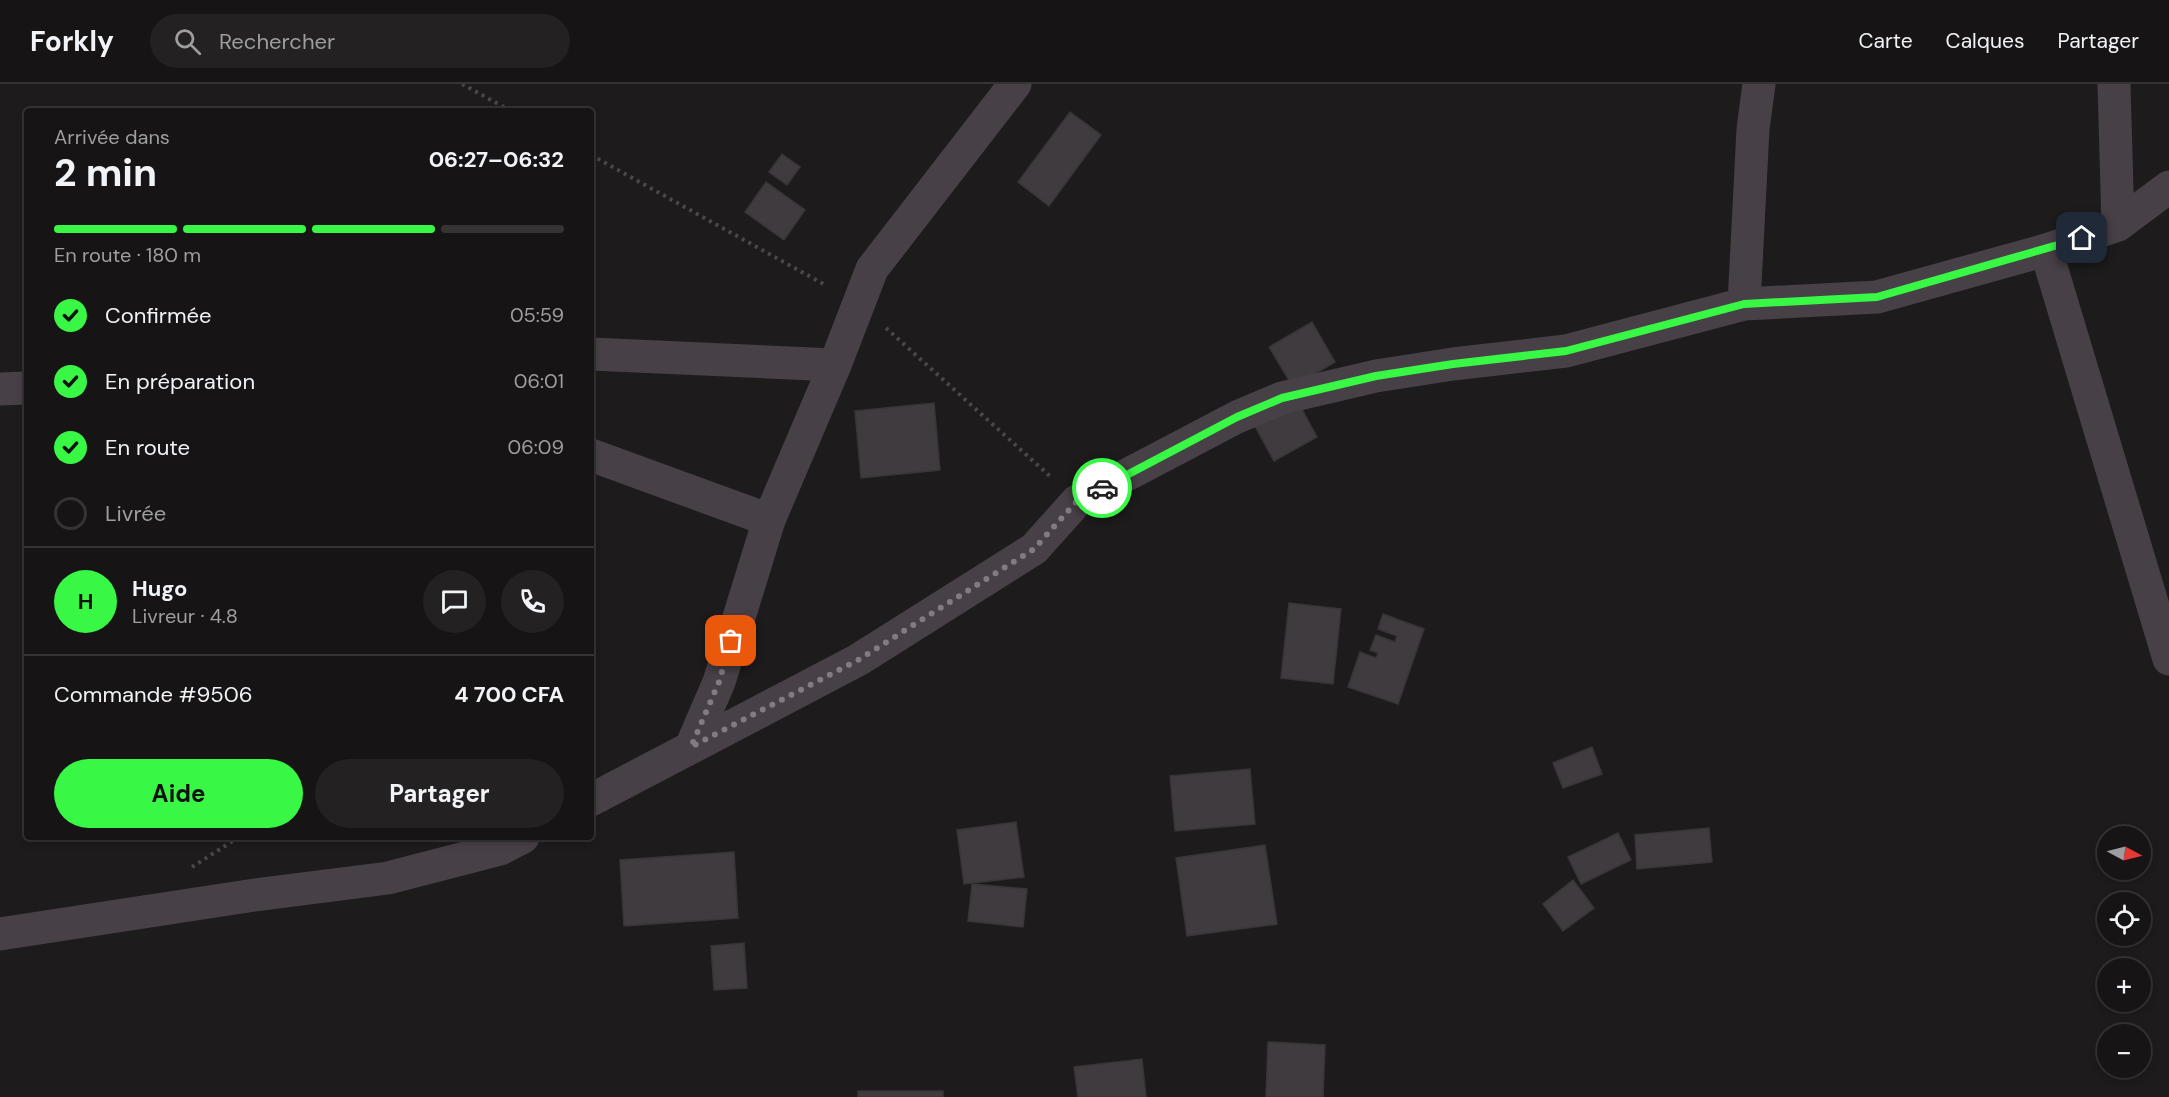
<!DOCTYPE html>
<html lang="fr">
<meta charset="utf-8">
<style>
:root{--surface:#161415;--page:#232122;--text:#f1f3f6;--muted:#9e9ea0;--line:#353334;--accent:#38f745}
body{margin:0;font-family:"DM Sans",sans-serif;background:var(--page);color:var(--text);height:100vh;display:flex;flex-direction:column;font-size:22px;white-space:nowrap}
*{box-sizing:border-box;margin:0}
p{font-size:20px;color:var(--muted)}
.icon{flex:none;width:33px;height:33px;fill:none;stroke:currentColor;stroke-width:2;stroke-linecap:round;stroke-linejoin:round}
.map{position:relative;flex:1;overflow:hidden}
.drawer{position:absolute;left:24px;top:24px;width:570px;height:732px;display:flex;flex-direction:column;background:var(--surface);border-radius:6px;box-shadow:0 3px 9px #0003,0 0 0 2px var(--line)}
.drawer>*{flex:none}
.needle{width:39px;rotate:97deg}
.buttons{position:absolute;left:2097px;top:742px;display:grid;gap:12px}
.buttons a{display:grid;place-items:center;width:54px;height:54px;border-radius:50%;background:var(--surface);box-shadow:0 3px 9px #0003,0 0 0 2px var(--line);font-size:30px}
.pin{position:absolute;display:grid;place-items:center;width:51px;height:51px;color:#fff;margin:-26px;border-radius:12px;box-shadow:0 3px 9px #0006}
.courier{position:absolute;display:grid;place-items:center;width:60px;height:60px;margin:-30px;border:4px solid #38f745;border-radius:50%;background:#fff;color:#222;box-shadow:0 2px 8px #0007}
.head em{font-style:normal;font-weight:700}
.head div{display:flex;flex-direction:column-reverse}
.head{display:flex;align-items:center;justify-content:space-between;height:102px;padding:0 30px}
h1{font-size:39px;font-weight:700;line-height:45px}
.bar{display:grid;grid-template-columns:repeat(4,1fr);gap:9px 6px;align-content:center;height:72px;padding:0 30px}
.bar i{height:8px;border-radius:4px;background:var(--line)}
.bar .selected{background:var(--accent)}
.bar p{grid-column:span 4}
.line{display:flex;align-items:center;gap:15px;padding:0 30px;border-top:2px solid var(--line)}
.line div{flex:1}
.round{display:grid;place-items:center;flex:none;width:63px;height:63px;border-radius:32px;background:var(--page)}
ol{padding:0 30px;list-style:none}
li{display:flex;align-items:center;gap:18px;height:66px}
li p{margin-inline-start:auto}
li .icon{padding:6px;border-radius:50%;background:var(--accent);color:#111;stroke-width:4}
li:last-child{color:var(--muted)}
li i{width:33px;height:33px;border:3px solid var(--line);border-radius:50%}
.primary-button{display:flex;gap:12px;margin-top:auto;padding:12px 30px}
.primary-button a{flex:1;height:69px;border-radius:36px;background:var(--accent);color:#111;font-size:24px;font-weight:700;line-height:69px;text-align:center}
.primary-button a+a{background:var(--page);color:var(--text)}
header{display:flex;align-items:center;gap:36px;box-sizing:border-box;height:84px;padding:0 30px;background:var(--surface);border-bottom:2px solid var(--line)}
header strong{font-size:28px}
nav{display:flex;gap:33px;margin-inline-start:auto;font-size:21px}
.search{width:420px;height:54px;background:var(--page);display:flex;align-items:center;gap:15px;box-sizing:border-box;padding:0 21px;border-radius:33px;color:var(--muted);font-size:22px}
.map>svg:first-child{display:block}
</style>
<header>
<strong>Forkly</strong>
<div class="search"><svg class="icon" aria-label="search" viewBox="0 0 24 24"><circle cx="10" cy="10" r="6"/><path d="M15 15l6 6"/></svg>Rechercher</div>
<nav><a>Carte</a><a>Calques</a><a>Partager</a></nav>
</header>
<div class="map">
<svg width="2169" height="1013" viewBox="0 0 2169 1013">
<rect width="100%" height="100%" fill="#1d1b1c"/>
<g fill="#3f3b3e" stroke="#393537" stroke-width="1.5">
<path d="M 1070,28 L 1101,51 L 1049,122 L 1018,98 Z"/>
<path d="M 782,70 L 800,83 L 787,101 L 769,88 Z"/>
<path d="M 766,98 L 805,126 L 784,156 L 745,128 Z"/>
<path d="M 1312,238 L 1335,278 L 1293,303 L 1269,263 Z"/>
<path d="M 1293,309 L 1317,353 L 1274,377 L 1250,333 Z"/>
<path d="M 934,319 L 940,386 L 861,394 L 855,327 Z"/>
<path d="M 1289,519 L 1341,525 L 1333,600 L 1281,594 Z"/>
<path d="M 1383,530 L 1424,545 L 1398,620 L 1348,603 L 1360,568 L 1376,574 L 1378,569 L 1370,566 L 1376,551 L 1395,558 L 1397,552 L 1378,545 Z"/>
<path d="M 1592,663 L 1602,690 L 1563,704 L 1553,679 Z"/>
<path d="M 1250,685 L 1255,740 L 1175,747 L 1170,692 Z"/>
<path d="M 1016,738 L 1024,793 L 964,800 L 957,746 Z"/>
<path d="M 1709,744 L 1712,778 L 1637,785 L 1635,751 Z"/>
<path d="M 1618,749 L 1631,776 L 1581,800 L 1568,773 Z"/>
<path d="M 1265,761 L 1277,840 L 1187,852 L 1176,774 Z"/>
<path d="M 734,768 L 738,834 L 624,842 L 620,776 Z"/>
<path d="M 1573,796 L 1594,824 L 1563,847 L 1543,820 Z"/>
<path d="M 972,800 L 1027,805 L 1023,843 L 968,837 Z"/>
<path d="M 744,859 L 747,904 L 714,906 L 711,862 Z"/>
<path d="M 1268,958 L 1325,961 L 1323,1013 L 1266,1013 Z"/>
<path d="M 1142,975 L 1146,1013 L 1078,1013 L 1074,983 Z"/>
<rect x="858" y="1007" width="85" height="6"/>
</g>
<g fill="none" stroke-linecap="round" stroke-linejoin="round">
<g stroke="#4e454d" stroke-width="4" stroke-dasharray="3 4.5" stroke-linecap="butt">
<path d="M 462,0 L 511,27"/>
<path d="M 591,71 L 827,202"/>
<path d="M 886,244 L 1052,394"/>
<path d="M 192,783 L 239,753"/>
</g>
<g stroke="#474046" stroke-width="33">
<path d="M 2114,0 L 2118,141"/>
<path d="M 2046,166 L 2169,575"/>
<path d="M 1744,220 L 1753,45 L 1759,0"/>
<path d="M 591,270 L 835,281"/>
<path d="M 0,305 L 27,304"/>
<path d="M 591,371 L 769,436"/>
<path d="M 691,663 L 719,598 L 769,436 L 835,281 L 872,185 L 1015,0"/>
<path d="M 591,716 L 858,576 L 1034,465 L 1077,417 L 1237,333 L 1282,314 L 1376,292 L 1453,280 L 1566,267 L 1744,220 L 1877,213 L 2046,166 L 2118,141 L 2169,103"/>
<path d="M 0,850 L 248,812 L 388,794 L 500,765 L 523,753"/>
</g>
</g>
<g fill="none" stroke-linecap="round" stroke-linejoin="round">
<path stroke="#857a83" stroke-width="6" stroke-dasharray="0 10.8" d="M 731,557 L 719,598 L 691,663 L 858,576 L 1034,465 L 1077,417 L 1102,404"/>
<path stroke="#38f745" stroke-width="8" d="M 1102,404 L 1237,333 L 1282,314 L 1376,292 L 1453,280 L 1566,267 L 1744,220 L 1877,213 L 2082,154"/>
</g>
</svg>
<div class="buttons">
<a><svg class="needle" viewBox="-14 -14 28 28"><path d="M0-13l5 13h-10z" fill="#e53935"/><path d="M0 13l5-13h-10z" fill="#9e9ea0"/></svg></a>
<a><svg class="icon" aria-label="locate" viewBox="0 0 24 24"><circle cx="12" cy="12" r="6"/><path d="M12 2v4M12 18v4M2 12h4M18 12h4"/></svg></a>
<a>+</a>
<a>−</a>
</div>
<div class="pin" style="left:731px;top:557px;background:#ea580c"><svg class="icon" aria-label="bag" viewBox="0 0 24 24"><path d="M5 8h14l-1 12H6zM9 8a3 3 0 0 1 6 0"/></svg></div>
<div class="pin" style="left:2082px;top:154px;background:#1f2937"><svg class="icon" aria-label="home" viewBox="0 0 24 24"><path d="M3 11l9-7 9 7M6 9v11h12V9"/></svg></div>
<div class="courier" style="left:1102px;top:404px"><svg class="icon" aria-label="car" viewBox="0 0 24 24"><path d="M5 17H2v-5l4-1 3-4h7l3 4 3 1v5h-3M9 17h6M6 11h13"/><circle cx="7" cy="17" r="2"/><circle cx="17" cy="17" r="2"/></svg></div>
<section class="drawer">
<div class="head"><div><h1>2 min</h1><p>Arrivée dans</p></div><em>06:27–06:32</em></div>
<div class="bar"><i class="selected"></i><i class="selected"></i><i class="selected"></i><i></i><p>En route · 180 m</p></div>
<ol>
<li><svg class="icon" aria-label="check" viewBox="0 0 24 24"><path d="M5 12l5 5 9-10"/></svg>Confirmée<p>05:59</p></li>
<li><svg class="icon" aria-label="check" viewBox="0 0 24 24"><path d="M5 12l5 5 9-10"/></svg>En préparation<p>06:01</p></li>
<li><svg class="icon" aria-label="check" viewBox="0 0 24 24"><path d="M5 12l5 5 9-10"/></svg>En route<p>06:09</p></li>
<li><i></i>Livrée</li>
</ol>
<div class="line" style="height:108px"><b class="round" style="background:var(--accent);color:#111">H</b><div><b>Hugo</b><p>Livreur · 4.8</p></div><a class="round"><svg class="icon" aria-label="chat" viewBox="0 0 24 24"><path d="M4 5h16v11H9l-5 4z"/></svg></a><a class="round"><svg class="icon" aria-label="phone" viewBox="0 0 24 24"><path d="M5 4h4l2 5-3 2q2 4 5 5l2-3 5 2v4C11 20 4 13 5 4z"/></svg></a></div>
<div class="line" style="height:78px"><div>Commande #9506</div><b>4 700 CFA</b></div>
<div class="primary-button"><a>Aide</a><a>Partager</a></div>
</section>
</div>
